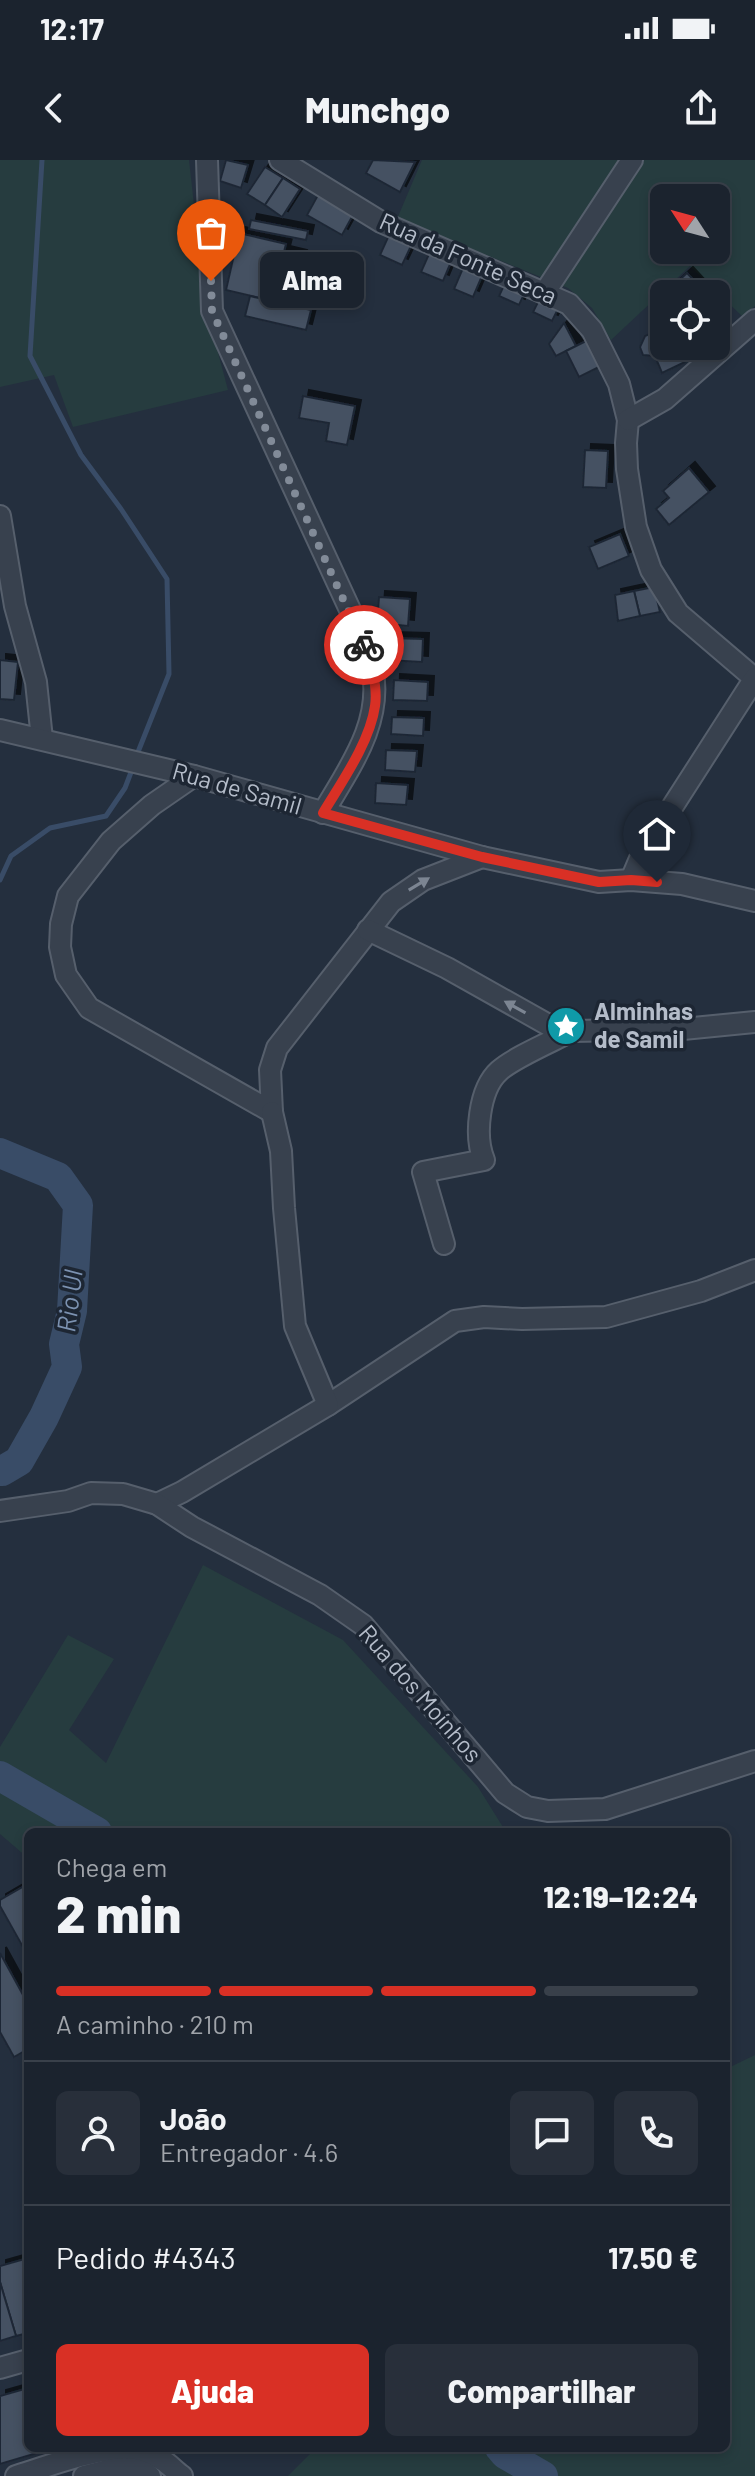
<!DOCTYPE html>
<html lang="pt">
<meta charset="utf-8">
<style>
:root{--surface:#1b232e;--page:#282f3a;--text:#f1f3f6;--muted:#a0a4aa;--line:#39404a;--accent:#d93025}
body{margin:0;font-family:Barlow,sans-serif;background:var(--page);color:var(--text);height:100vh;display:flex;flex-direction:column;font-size:30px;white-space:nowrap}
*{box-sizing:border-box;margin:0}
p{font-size:26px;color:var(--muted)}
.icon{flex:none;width:44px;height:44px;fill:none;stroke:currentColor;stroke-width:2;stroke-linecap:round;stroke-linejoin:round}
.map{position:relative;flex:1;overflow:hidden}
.side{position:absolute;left:24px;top:1668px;width:706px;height:624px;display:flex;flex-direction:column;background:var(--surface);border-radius:12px;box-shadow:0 4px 12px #0003,0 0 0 2px var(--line)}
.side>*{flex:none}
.needle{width:52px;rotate:306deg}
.controls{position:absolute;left:650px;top:24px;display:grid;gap:16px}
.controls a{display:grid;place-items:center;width:80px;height:80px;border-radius:12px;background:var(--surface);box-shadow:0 4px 12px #0003,0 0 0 2px var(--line);font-size:40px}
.pin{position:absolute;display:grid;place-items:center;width:68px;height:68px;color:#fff;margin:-82px -34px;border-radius:50% 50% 50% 0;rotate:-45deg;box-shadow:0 0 8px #0007}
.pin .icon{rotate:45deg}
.courier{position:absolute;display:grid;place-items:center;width:80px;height:80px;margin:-40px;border:6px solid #d93025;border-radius:50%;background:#fff;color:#222;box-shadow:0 2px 10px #0007}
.bubble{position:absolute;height:56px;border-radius:12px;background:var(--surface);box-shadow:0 4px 12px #0003,0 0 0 2px var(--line);font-size:26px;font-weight:800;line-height:56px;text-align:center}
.headline em{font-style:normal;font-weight:800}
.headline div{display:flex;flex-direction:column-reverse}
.headline{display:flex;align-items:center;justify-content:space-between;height:136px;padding:0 32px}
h1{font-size:52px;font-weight:800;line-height:60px}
.bar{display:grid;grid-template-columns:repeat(4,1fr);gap:12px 8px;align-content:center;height:96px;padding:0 32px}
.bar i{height:10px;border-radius:6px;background:var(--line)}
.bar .on{background:var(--accent)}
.bar p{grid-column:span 4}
.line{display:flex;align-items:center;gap:20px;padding:0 32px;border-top:2px solid var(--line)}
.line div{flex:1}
.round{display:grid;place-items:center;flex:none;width:84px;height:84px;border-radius:12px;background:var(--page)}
.cta{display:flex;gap:16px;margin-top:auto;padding:16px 32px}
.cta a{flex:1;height:92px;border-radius:12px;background:var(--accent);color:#fff;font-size:32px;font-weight:800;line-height:92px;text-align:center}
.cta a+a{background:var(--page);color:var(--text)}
.status{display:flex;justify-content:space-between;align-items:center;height:56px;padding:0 40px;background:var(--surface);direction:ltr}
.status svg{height:22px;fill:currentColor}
header{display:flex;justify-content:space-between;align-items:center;height:104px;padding:0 32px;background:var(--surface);font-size:36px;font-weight:800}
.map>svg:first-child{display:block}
</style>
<div class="status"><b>12:17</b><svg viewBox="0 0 49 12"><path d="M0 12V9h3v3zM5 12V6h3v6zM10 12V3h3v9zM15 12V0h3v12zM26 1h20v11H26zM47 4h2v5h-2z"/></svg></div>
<header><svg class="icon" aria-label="back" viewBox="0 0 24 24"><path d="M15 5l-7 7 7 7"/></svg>Munchgo<svg class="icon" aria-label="share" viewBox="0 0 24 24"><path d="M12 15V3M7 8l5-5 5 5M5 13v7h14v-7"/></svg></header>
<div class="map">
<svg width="755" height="2316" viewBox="0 0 755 2316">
<defs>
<filter id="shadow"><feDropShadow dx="6" dy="-6" stdDeviation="0" flood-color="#0009"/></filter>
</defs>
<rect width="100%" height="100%" fill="#242f3e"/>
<g fill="#263c3f" fill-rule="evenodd">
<path d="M 0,0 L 189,0 L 205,144 L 228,230 L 73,267 L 54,215 L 0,227 Z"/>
<path d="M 422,0 L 755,0 L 755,146 L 743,157 L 690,106 L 611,180 L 592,148 L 568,128 L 397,59 ZM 664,38 L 716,38 L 716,90 L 664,90 Z"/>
<path d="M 203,1405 L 343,1480 L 478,1627 L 506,1672 L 28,1672 L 28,1698 L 0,1674 L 0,1587 L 68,1475 L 114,1499 L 69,1570 L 106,1603 Z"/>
<path d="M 755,1895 L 755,2316 L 288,2316 L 316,2288 L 726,2288 L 726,1909 Z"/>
</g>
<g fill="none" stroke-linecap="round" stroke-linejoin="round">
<g stroke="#394c67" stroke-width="5">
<path d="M 42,0 L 30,196 L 81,295 L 121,349 L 167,419 L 169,514 L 136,597"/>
<path d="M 0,720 L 11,696 L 50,668 L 106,656 L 125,628 L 133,607"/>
</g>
<g stroke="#394c67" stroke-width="30">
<path d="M 0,993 L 58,1017 L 78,1045 L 72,1151 L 64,1184 L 67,1207 L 44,1257 L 19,1301 L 2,1311 L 0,1310"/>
<path d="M 0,1616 L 97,1672"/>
<path d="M 500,2288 L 505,2294 L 543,2316"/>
</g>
</g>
<g fill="#455162" stroke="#1f2835" stroke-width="2" filter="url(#shadow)">
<path d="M 226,0 L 248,5 L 241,28 L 220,21 Z"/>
<path d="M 373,0 L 415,2 L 400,32 L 366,13 Z"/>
<path d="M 265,7 L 283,18 L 265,45 L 247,34 Z"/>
<path d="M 283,18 L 300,29 L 282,57 L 265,45 Z"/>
<path d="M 318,35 L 353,55 L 342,75 L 307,55 Z"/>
<path d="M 251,60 L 308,71 L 306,80 L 249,69 Z"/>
<path d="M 239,73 L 286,84 L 284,92 L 301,96 L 290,145 L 226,130 Z"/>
<path d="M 389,75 L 411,86 L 402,105 L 380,95 Z"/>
<path d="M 429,94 L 451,102 L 443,121 L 421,112 Z"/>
<path d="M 463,108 L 482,116 L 473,137 L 454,129 Z"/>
<path d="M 687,113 L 700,127 L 693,134 L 664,134 Z"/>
<path d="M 506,121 L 526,130 L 519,145 L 499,136 Z"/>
<path d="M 250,136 L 311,150 L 306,170 L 245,156 Z"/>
<path d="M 540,138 L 559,147 L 552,161 L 533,152 Z"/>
<path d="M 564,163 L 576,186 L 556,196 L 549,184 Z"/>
<path d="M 664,167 L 664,186 L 684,186 L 686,189 L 680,192 L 685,202 L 662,213 L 655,196 L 643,195 L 640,187 L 645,176 Z"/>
<path d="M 586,181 L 599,207 L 579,217 L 566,191 Z"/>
<path d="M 303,236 L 355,246 L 347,285 L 326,281 L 329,263 L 299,258 Z"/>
<path d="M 585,290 L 608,291 L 606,328 L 583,327 Z"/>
<path d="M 689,308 L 709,332 L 669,365 L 656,349 L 669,338 L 663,331 Z"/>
<path d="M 620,374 L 629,396 L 598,409 L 589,387 Z"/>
<path d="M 654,427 L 660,452 L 640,456 L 634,431 Z"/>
<path d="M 634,431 L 640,456 L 618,461 L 615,435 Z"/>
<path d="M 379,437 L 410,439 L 408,466 L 377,463 Z"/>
<path d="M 388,478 L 423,479 L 422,502 L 387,500 Z"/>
<path d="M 0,500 L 18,502 L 14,540 L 0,539 Z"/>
<path d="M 394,520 L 428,522 L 427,541 L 393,540 Z"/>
<path d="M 392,557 L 424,558 L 423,576 L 391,574 Z"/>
<path d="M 386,590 L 417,591 L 415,612 L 385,610 Z"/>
<path d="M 376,623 L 408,625 L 406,645 L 375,643 Z"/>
<path d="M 26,1725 L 28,1729 L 28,1796 L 0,1746 L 0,1740 Z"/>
<path d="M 0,1793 L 28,1844 L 28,1889 L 14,1897 L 0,1872 Z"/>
<path d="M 28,2098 L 28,2173 L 16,2176 L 0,2122 L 0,2106 Z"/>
<path d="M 0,2122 L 16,2176 L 0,2181 Z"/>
<path d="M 28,2228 L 28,2288 L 54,2288 L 0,2304 L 0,2236 Z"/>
</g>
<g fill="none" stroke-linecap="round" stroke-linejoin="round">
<defs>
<g id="minor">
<path d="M 207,0 L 212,151 L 357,465 C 362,478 369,493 372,507 C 384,562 349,608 323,653"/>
<path d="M 280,0 L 381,62 L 569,144 L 592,170 L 619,224 L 628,260 L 626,283 L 627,309 L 636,367 L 651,410 L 678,453 L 754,518"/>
<path d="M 545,132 L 632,0"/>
<path d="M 628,260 L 665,239 L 755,160"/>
<path d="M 0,356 L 15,446 L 36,522 L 42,579"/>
<path d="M 0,570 L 194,616 L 482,697 L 599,722 L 631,720 L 682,724 L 755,741"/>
<path d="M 194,616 L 152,645 L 111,681 L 68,736 L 61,764 L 60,787 L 66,815 L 89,848 L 272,952 L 270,910 L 277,888 L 391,742 L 423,720 L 482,697"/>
<path d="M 631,720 L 642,694 L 755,518"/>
<path d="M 368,770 L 447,808 L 552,867 L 572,871 L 683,869 L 755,862"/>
<path d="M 444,1084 L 423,1012 L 484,1000 C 474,976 479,929 499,911 C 513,898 553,881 572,871"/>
<path d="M 328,1245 L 455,1161 L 484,1157 L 522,1159 L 606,1157 L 701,1131 L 755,1110"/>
<path d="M 157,1344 L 182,1332 L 328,1245 L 295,1166 L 284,1048 L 281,991 L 272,952"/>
<path d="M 0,1351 L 68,1341 L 91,1333 L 123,1334 L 157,1344 L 192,1367 L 320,1435 L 363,1465 L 505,1633 L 527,1647 L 548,1651 L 605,1649 L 755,1601"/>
<path d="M 0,2208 L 28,2200"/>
<path d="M 16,2316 C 58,2304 121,2274 162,2300 C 169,2304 175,2311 182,2316"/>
<path d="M 84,2316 C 106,2311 131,2301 150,2316"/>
</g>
</defs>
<use href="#minor" stroke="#565f6c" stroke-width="24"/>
<use href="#minor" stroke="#38414e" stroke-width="20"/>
</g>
<defs><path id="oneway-solid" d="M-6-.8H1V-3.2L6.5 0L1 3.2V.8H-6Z" transform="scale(2)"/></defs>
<g fill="#7c8592">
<use href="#oneway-solid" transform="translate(419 724) rotate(-31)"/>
<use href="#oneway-solid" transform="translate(515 847) rotate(-151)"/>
</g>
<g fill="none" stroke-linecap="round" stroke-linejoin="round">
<path stroke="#828b98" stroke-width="8" stroke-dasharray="0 14.4" d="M 211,121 L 212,151 L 364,485"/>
<path stroke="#d93025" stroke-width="10" d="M 364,485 C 371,503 378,526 375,546 C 370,582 341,623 323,653 L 482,697 L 599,722 L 631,720 L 657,722"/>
</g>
<defs>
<symbol id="sight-disc" viewBox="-11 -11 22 22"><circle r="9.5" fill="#0f9aa8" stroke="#1d2633"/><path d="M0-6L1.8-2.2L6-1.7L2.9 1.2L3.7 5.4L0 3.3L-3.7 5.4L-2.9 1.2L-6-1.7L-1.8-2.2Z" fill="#fff"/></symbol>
</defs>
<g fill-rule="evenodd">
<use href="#sight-disc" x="544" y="844" width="44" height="44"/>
</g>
<g text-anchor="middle" stroke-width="7" stroke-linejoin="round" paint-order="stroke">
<g font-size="24" fill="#b4bcc9" stroke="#1d2633">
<text transform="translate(468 99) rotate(24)" y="8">Rua da Fonte Seca</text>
<text transform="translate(237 629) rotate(16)" y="8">Rua de Samil</text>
<text transform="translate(420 1534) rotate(49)" y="8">Rua dos Moínhos</text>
</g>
<g font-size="24" font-weight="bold" fill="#b4bcc9" stroke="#1d2633" text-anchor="start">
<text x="594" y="860">Alminhas<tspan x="594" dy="28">de Samil</tspan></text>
</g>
<g font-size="26" font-style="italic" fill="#7c92b1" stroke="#1d2633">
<text transform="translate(70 1141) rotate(-83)" y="9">Rio Ul</text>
</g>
</g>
</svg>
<div class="controls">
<a><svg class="needle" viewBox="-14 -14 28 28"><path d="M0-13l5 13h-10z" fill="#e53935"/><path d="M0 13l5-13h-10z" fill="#a0a4aa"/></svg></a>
<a><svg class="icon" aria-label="locate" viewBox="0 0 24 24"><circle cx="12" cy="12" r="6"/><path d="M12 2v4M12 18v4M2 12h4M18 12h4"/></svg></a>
</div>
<div class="pin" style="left:211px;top:121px;background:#ea580c"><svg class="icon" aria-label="bag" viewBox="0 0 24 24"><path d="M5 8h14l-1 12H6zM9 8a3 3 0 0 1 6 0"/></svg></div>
<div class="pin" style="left:657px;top:722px;background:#1f2937"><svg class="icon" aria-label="home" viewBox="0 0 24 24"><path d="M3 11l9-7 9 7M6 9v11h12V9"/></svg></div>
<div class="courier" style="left:364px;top:485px"><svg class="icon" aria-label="bike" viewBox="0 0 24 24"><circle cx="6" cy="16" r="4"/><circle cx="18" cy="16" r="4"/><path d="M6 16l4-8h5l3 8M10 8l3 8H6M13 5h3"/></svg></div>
<div class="bubble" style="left:260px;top:92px;width:104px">Alma</div>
<section class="side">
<div class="headline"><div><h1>2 min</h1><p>Chega em</p></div><em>12:19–12:24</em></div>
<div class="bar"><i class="on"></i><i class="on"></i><i class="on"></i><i></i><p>A caminho · 210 m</p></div>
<div class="line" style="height:144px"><a class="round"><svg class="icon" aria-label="person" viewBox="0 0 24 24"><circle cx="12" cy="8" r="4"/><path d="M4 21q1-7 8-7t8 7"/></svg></a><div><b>João</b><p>Entregador · 4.6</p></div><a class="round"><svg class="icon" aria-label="chat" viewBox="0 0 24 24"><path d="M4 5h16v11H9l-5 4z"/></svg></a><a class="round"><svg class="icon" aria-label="phone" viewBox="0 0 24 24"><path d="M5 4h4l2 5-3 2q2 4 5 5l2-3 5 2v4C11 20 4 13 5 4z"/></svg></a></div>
<div class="line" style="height:104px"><div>Pedido #4343</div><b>17.50 €</b></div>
<div class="cta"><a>Ajuda</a><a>Compartilhar</a></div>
</section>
</div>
